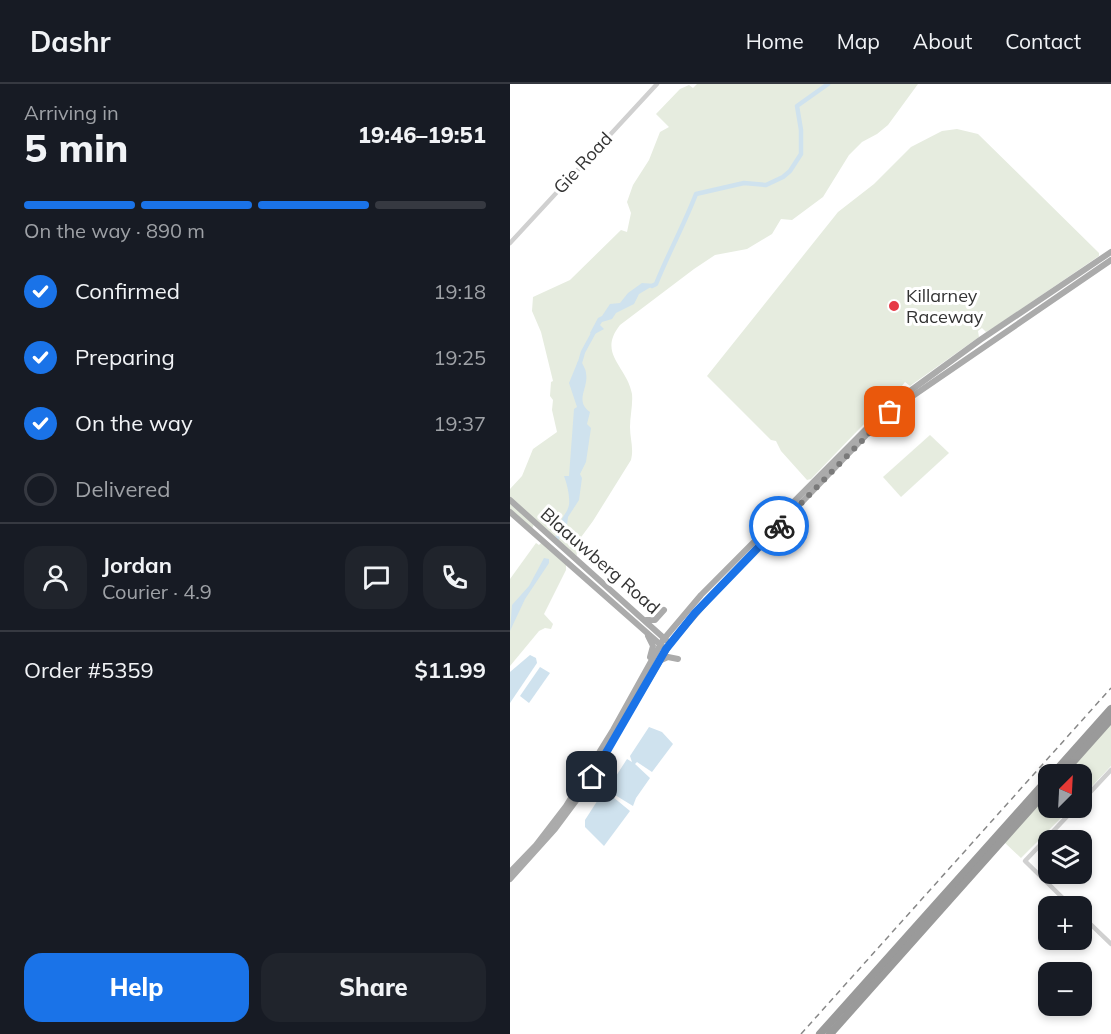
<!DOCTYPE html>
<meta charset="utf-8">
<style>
:root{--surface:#171b24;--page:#20242c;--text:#f1f3f6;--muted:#9ea1a6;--line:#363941;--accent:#1a73e8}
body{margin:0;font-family:Mulish,sans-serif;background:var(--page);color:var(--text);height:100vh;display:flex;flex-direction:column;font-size:22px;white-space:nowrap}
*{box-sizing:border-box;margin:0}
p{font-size:20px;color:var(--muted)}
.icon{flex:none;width:33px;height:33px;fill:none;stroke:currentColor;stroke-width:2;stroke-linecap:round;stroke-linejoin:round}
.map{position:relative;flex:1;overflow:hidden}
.side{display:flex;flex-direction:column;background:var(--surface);width:510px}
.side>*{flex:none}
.needle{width:39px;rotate:24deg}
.fabs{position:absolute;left:528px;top:680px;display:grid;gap:12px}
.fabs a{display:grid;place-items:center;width:54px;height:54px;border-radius:12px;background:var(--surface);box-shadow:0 3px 9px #0003;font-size:30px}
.pin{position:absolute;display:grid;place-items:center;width:51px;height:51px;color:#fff;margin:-26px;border-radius:12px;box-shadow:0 3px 9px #0006}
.courier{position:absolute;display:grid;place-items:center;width:60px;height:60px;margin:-30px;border:4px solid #1a73e8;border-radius:50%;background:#fff;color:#222;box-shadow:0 2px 8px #0007}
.summary em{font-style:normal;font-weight:800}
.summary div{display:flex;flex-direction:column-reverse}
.summary{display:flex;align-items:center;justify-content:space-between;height:102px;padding:0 24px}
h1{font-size:39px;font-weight:800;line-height:45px}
.bar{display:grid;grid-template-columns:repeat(4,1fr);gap:9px 6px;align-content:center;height:72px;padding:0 24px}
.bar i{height:8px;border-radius:4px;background:var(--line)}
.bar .current{background:var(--accent)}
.bar p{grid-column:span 4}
.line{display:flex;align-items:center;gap:15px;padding:0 24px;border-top:2px solid var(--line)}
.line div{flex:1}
.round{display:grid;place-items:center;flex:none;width:63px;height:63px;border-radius:18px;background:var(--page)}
ol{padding:0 24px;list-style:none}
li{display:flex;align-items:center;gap:18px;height:66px}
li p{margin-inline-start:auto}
li .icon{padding:6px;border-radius:50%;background:var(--accent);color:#fff;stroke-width:4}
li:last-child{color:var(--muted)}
li i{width:33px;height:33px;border:3px solid var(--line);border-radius:50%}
.cta{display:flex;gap:12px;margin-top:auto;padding:12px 24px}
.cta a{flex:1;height:69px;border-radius:18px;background:var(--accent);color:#fff;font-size:24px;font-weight:800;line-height:69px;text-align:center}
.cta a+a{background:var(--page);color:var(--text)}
header{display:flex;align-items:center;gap:36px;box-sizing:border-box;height:84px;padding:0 30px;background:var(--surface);border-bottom:2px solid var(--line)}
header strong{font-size:28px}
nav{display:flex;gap:33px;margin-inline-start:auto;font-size:21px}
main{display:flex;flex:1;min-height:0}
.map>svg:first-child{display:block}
</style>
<header>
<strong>Dashr</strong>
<nav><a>Home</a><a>Map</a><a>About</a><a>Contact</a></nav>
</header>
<main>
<section class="side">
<div class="summary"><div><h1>5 min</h1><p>Arriving in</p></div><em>19:46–19:51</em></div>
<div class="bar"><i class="current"></i><i class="current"></i><i class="current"></i><i></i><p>On the way · 890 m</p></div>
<ol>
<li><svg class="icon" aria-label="check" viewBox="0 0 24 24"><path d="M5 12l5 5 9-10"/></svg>Confirmed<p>19:18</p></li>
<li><svg class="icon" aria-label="check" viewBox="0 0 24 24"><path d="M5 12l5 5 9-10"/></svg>Preparing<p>19:25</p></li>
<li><svg class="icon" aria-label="check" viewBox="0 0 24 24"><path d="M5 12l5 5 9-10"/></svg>On the way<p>19:37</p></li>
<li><i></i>Delivered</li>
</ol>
<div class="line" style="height:108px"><a class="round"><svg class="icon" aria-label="person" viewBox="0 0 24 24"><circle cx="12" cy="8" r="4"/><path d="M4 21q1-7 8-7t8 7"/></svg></a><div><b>Jordan</b><p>Courier · 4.9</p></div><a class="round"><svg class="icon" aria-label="chat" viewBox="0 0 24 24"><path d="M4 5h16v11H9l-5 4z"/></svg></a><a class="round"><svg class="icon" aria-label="phone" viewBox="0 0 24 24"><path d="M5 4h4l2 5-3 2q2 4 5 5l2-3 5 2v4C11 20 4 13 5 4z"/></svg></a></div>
<div class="line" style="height:78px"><div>Order #5359</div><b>$11.99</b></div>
<div class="cta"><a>Help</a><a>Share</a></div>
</section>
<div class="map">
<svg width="601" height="950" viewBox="0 0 601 950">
<rect width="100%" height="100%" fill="#fff"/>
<g fill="#e6ecdf">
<path d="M 187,0 L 408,0 L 378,41 L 367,50 L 352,58 L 339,71 L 313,113 L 282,136 L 271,135 L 262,150 L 237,165 L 205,171 L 184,185 L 110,241 C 87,270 117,282 122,310 C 123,320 120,333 120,343 C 120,355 124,364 121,376 L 83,437 L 66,460 L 67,472 L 24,440 L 22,445 L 0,427 L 0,405 L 12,392 L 23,365 L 47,348 L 42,326 L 43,316 L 40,312 L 41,298 L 43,297 L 31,248 L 22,227 L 23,213 L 60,196 L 111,146 L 117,148 L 121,129 L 117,118 L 123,101 L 139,76 L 150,48 L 159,43 L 146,30 L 170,5 L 179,1 L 183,4 Z"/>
<path d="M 447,45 L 468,50 L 589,169 L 589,172 L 483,244 L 476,248 L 472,244 L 468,247 L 469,253 L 400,302 L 395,298 L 378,320 L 353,341 L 301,395 L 297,396 L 271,367 L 266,357 L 261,356 L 197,292 L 328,128 L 364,100 L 401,63 L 432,47 Z"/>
<path d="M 420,351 L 439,369 L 391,413 L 373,393 Z"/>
<path d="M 32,458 L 56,479 L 56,486 L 34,530 L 43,540 L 41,545 L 35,544 L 29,547 L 0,582 L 0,495 L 26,459 L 29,461 Z"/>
<path d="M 601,639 L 601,682 L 572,713 L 572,690 L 555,690 Z"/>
<path d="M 538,708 L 538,723 L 562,723 L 511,774 L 494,758 Z"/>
</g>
<g fill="#cfe2ee">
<path d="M 132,199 L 146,200 L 129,210 L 124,220 L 106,229 L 102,235 L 92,238 L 90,241 L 94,245 L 83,251 L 80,249 L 88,234 L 92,232 L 100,220 L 110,219 L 118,209 Z"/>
<path d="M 68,277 L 72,279 C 74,283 76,286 76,289 C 79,304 64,317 80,328 L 77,340 L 81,344 L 76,378 L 70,390 L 72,394 L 69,416 L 58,433 L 57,441 L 51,447 C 47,436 57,431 59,421 C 60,412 57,400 54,392 L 59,392 L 64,325 L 67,323 L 59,299 Z"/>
<path d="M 34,474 L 39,475 L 39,479 L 15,515 L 0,547 L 2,521 L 19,502 Z"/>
<path d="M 20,571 L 26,574 L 27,579 L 0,619 L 0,588 Z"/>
<path d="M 30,583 L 40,589 L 19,619 L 10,612 Z"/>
<path d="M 139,643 L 152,648 L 163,660 L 142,688 L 127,678 L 125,680 L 140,694 L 126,714 L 123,722 L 105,711 L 103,713 L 120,727 L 94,762 L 75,743 L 75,736 L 93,708 L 101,711 L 97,706 L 117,675 L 122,678 L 120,672 Z"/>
</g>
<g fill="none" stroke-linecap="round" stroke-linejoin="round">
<g stroke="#cfe2ee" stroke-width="4.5">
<path d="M 142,202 L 146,200 C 158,170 174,141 186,110 L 234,99 L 256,101 L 273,93 L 280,87 L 291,70 L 291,46 L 287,22 L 318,0"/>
<path d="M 69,282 L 73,268 L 85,246"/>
<path d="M 46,457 L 53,440"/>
</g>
<g stroke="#d0d0d0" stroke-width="4.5">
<path d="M 0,159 L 147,0"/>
<path d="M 572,717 L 601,686"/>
<path d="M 561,822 L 515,777 L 566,723"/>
<path d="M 572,832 L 601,860"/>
</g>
<g stroke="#ababab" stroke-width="6">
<path d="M 391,321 L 387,329 L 392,337"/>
<path d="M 0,416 L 156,556"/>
<path d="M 0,428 L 152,562"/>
<path d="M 136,536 L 145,536 L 154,526"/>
<path d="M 138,552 L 143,562 L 140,573"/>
<path d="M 149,577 L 158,573 L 168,575"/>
<path d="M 0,788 L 26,761 L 56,722 L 103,646 L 153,556 L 191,511 L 378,323 L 470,256 L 601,168"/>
<path d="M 0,795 L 45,745 L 74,706 L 160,560 L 198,516 L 363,344 L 391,320 L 601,176"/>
</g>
<g stroke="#9a9a9a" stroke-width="8">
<path d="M 543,690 L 601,625"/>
<path d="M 552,690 L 601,635"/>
<path d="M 310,950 L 538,695"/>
<path d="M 320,950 L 538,705"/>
</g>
<path stroke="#888" stroke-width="1.5" stroke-dasharray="6 4.5" stroke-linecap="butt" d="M 291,950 L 601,604"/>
</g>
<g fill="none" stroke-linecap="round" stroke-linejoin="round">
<path stroke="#7a7a7a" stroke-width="6" stroke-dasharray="0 10.8" d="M 269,442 L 380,328"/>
<path stroke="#1a73e8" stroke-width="8" d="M 82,693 L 156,565 L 185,529 L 269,442"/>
</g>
<circle fill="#e63946" stroke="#fff" stroke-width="2" cx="384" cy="222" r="6"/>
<g text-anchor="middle" stroke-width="6" stroke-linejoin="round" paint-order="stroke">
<g font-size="18" fill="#333" stroke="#fff">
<text transform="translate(73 79) rotate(-47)" y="6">Gie Road</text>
<text transform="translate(90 477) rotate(41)" y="6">Blaauwberg Road</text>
</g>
<g font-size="18" fill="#333" stroke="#fff" text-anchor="start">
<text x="396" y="218">Killarney<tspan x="396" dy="21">Raceway</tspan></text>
</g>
</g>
</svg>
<div class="fabs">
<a><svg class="needle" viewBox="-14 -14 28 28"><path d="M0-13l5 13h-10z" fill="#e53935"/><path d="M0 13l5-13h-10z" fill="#9ea1a6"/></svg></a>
<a><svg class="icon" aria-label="layers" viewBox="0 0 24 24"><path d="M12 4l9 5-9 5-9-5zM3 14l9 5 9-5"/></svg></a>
<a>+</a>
<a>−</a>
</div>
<div class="pin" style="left:380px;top:328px;background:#ea580c"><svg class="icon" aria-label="bag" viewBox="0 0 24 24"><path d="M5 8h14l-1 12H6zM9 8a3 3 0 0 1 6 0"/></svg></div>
<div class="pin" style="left:82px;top:693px;background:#1f2937"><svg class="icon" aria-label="home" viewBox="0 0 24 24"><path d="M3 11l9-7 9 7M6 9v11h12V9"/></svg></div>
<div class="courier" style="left:269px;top:442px"><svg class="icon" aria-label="bike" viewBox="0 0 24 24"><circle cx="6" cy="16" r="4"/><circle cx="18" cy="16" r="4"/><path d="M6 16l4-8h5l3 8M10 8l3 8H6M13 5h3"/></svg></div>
</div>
</main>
